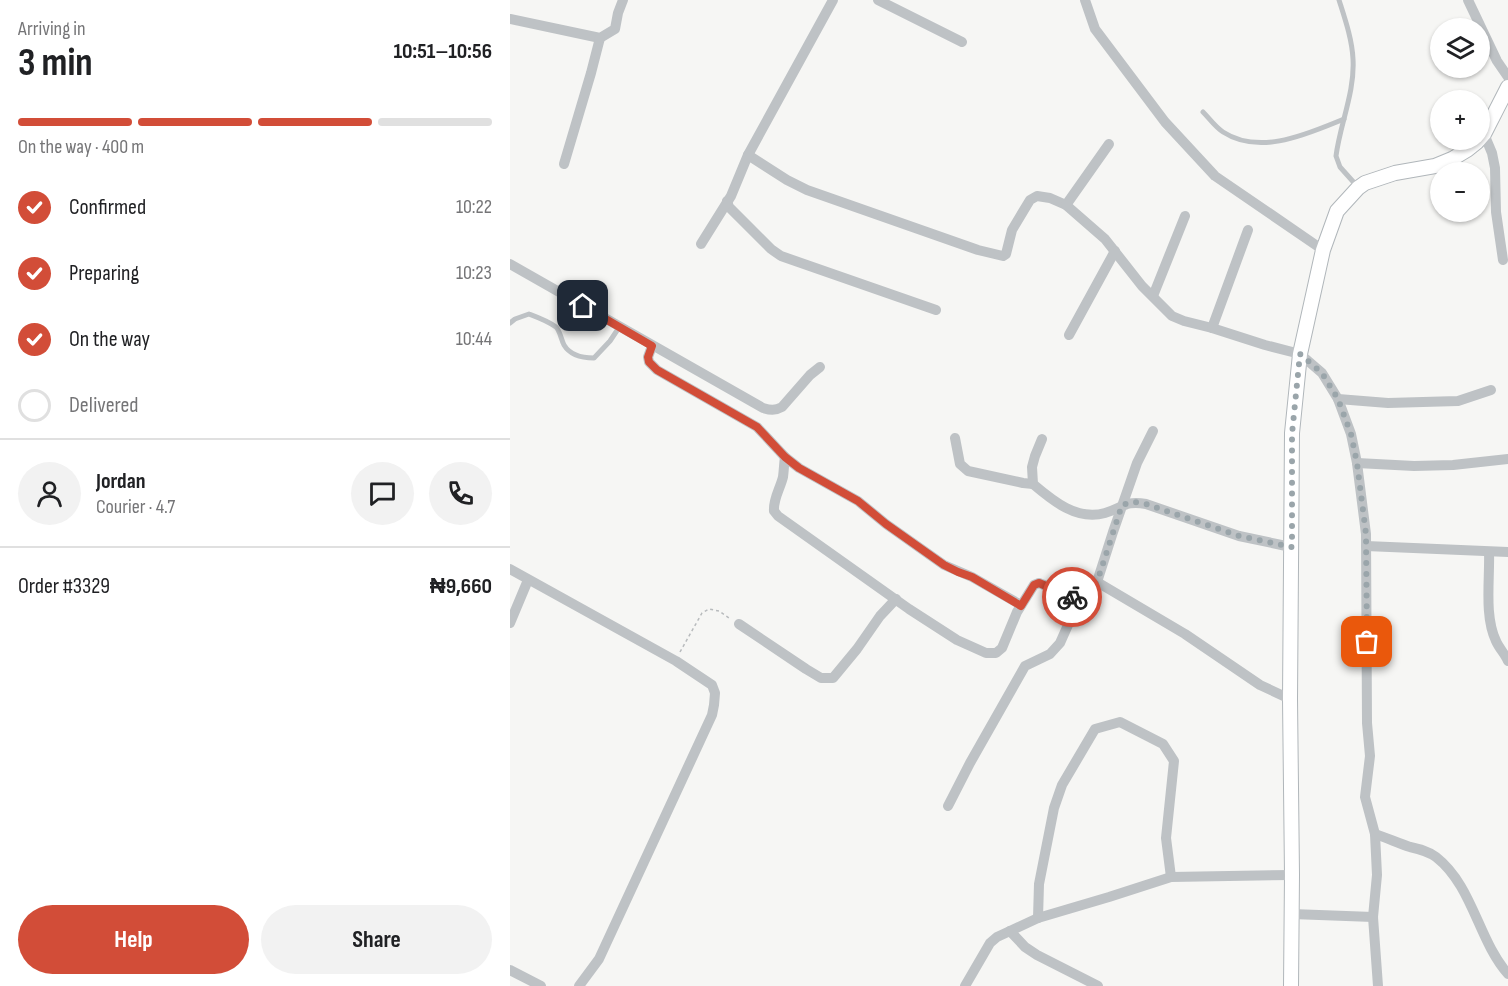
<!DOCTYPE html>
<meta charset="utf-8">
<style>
:root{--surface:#fff;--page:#f2f2f2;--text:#202124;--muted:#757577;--line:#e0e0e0;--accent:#d24d38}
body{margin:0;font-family:"Sofia Sans Condensed",sans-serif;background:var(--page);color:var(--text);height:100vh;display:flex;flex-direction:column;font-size:22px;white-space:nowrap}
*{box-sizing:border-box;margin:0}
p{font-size:20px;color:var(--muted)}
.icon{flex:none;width:33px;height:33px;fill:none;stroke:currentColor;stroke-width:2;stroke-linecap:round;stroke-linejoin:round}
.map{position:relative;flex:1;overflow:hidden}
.sheet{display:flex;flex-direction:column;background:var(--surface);width:510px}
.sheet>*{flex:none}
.fabs{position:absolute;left:920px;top:18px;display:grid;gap:12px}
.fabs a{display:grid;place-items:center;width:60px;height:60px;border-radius:50%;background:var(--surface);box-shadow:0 2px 4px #0004;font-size:30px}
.pin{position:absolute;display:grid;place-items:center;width:51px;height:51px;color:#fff;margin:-26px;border-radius:12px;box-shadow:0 3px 9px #0006}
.courier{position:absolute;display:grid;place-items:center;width:60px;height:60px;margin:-30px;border:4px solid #d24d38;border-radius:50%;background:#fff;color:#222;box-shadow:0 2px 8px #0007}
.summary em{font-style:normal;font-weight:700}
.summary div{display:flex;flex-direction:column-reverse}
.summary{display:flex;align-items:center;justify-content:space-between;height:102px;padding:0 18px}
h1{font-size:39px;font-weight:700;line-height:45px}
.bar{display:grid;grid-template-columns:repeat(4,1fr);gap:9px 6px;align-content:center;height:72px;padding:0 18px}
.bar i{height:8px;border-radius:4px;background:var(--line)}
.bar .current{background:var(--accent)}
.bar p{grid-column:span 4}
.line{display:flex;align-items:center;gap:15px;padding:0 18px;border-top:2px solid var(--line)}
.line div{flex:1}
.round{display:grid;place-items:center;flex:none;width:63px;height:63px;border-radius:32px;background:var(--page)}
ol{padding:0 18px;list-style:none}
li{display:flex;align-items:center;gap:18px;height:66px}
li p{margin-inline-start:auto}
li .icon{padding:6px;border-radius:50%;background:var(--accent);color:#fff;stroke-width:4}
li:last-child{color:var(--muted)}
li i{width:33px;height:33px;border:3px solid var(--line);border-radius:50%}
.action{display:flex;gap:12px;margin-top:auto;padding:12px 18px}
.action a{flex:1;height:69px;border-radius:36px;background:var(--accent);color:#fff;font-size:24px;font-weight:700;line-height:69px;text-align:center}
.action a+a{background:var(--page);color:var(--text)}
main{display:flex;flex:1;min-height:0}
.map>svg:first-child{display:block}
</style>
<main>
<section class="sheet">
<div class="summary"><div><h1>3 min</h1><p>Arriving in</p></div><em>10:51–10:56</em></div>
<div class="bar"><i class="current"></i><i class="current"></i><i class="current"></i><i></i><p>On the way · 400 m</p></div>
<ol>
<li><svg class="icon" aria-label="check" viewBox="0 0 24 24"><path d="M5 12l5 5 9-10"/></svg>Confirmed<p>10:22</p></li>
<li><svg class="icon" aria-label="check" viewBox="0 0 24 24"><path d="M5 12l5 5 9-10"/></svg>Preparing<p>10:23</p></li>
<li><svg class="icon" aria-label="check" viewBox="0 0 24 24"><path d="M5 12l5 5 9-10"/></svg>On the way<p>10:44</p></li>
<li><i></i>Delivered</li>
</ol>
<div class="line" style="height:108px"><a class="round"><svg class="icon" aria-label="person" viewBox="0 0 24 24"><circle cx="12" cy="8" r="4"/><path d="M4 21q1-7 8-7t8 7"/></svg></a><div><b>Jordan</b><p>Courier · 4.7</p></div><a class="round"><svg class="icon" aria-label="chat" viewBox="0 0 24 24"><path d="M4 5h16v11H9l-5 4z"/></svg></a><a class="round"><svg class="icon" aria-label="phone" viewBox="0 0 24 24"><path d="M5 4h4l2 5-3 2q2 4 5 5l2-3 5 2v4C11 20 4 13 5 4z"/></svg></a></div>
<div class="line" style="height:78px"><div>Order #3329</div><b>₦9,660</b></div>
<div class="action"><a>Help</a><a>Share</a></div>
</section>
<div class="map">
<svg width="998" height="986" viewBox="0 0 998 986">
<rect width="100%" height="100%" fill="#f6f6f4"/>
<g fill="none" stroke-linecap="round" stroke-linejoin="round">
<defs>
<path id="secondary" d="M 781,986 L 782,875 L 780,699 L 782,433 L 790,354 L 813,250 L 827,211 L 848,188 L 855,183 L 885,173 L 925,166 L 942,159 L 957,150 L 967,142 L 974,134 L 998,87"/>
</defs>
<use href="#secondary" stroke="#b0b6ba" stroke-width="16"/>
<path stroke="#b8bbbd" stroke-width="1.5" stroke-dasharray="3 3" stroke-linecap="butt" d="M 170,652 L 192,613 L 199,609 L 209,611 L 219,618"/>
<g stroke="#bec2c5" stroke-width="5">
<path d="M 829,0 C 835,19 842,39 843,59 C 845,92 830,124 826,156 L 830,167 L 847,186"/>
<path d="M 693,112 C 699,118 705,127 713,132 C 750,156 797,134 834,119"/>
<path d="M 0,323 L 5,319 L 19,314 C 27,317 38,321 46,327 C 50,331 51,339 54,345 C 60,355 73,358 84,358 L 100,341 L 110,326"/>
</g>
<g stroke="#bec2c5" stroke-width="10">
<path d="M 368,0 L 452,42"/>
<path d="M 575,0 L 585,29 L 655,122 L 705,176 L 813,250"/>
<path d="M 958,0 L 987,61 L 998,77"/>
<path d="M 0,19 L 90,38 L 105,29 L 108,13 L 113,0"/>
<path d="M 974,134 L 982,153 L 985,168 L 986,212 L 993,260"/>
<path d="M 238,155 L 277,180 L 297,190 L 468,250 L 493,256 L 496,254 L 502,230 L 520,200 L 527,196 L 540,198 L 556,205 L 595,239 L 632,286 L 662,316 L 674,321 L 702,328 L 755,345 L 790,354 L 812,373 L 828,399 L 841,434 L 847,463 L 856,534 L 857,723 L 860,756 L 855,797 L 865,834 L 867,875 L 863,917 L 868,986"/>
<path d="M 54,164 L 81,73 L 90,38"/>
<path d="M 217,201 L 219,207 L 261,249 L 271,256 L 426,310"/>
<path d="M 556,205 L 599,144"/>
<path d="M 191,244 L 221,196 L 238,155 L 323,0"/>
<path d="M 0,264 L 253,408 C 260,410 265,411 272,407 L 300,375 L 310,367"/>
<path d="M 643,296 L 675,216"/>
<path d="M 702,328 L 738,230"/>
<path d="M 559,335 L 605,251"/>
<path d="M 142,346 L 138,357 L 139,362 L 147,370 L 247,427 L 275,457 L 289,468 L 348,501 L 376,524 L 434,565 L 462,577 L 511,605"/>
<path d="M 828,399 L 878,403 L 948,401 L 981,390"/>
<path d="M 445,438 L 450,464 L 458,471 L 513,483 L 523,484"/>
<path d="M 532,439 L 525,456 L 522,467 L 523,484 C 543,501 567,521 595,513 C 613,508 615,500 636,504 L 729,536 L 781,547"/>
<path d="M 275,457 C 274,463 274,470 273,477 C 270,489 263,499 264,511 L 268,516 L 399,609 L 447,640 L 476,653 L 486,653 L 492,648 L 507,612 L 524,585 L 529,583 C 542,588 560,598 573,599 L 587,582 L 603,532 L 627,463 L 643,431"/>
<path d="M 847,463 L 904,466 L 943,465 L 998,459"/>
<path d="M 856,546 L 998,552"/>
<path d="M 979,552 C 980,579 974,616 986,641 C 989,648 995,654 998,661"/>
<path d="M 0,569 L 166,661 L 202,685 L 205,693 L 204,705 L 202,715 L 89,959 L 69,986"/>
<path d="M 587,582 L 675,634 L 750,685 L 780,699"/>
<path d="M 0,623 L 18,580"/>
<path d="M 229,624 L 296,669 L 311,678 L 323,678 L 347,649 L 370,616 L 386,599"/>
<path d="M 438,806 L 460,763 L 515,666 L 540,654 L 550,643 L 558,625 L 573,599"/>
<path d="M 865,834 C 877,838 888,843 900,847 C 909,849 918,851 926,857 C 963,886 968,940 998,974"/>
<path d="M 782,914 L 863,917"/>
<path d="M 528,918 L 529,884 L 544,808 L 552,785 L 585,729 L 610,722 L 653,744 L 664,761 L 656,838 L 661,877"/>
<path d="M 500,931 L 515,947 L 527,955 L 588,986"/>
<path d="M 0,970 L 31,986"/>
<path d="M 455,986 L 480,943 L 487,937 L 500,931 L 528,918 L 599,897 L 661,877 L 782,875"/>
</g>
<use href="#secondary" stroke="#fff" stroke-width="14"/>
</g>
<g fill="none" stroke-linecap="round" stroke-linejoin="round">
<path stroke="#9aa5aa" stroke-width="6" stroke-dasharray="0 10.8" d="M 562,597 L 573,600 L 587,582 L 612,505 L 624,502 L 636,504 L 729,536 L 782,547 L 782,434 L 790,354 L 812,373 L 828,399 L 841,434 L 847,463 L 856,534 L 857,642"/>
<path stroke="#d24d38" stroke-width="8" d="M 73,306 L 142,346 L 138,357 L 139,362 L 147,370 L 247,427 L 275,457 L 289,468 L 348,501 L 376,524 L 434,565 L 448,572 L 462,577 L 511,606 L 524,585 L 529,583 L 562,597"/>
</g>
</svg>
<div class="fabs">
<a><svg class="icon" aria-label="layers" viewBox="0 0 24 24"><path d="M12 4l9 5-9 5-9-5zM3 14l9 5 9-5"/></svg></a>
<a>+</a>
<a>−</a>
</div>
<div class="pin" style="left:857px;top:642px;background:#ea580c"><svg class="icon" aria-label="bag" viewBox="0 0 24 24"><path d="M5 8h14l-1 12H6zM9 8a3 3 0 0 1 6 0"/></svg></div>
<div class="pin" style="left:73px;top:306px;background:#1f2937"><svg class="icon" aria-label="home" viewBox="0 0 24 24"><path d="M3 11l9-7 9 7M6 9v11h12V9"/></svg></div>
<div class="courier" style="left:562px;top:597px"><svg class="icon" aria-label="bike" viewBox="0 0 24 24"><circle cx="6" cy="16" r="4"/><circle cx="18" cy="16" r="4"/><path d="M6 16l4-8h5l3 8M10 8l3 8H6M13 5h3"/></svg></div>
</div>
</main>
